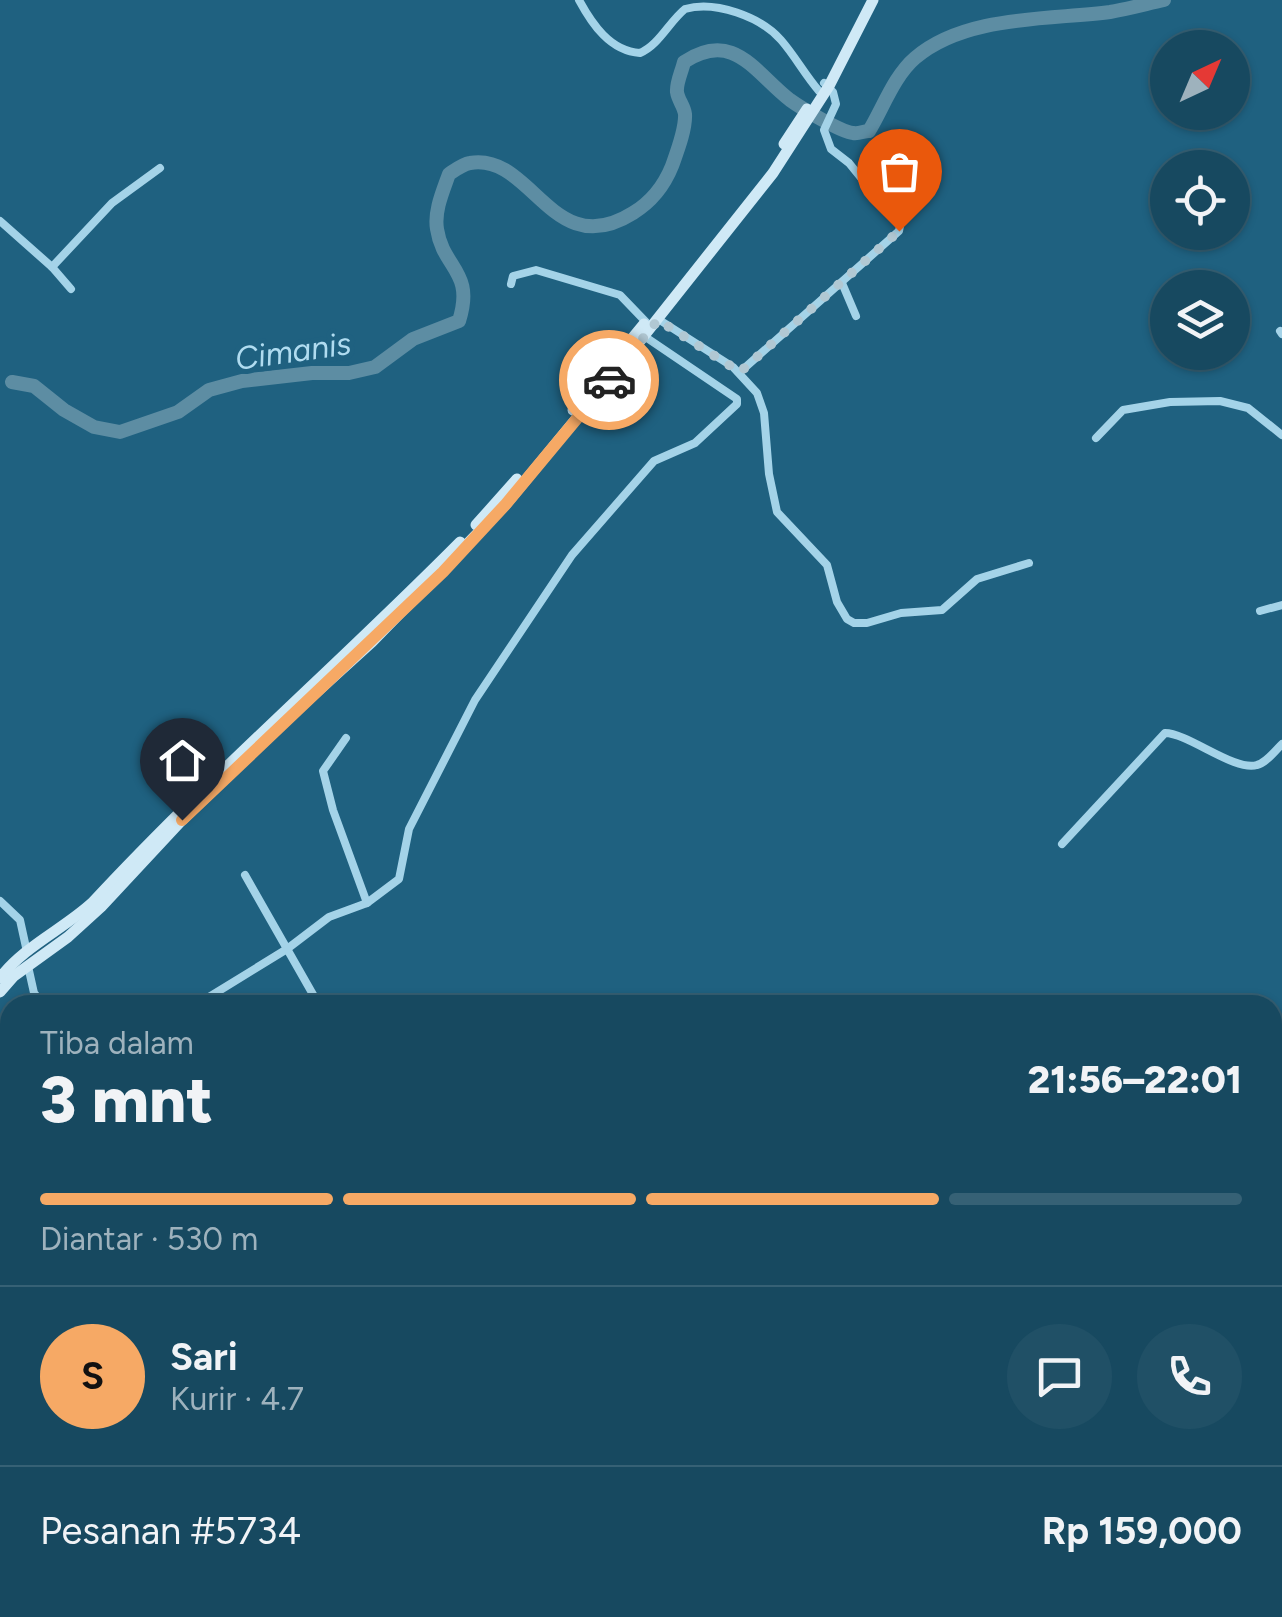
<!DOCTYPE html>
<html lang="id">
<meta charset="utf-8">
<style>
:root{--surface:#174960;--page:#205066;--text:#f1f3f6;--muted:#9eb2bd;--line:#366175;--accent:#f6a965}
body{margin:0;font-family:Figtree,sans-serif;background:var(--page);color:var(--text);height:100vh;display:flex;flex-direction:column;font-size:38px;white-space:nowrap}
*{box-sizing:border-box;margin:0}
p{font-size:32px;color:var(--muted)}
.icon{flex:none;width:55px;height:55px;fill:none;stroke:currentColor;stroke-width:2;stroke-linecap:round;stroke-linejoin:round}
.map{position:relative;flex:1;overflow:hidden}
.side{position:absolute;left:0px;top:995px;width:1282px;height:622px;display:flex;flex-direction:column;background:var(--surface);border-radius:30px 30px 0 0;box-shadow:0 2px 8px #0004,0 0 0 2px var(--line)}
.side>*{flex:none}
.needle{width:65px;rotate:44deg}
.fabs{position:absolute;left:1150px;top:30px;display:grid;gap:20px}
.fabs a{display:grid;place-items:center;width:100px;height:100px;border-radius:50%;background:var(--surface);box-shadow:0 2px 8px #0004,0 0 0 2px var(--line);font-size:50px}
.pin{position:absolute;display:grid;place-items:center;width:85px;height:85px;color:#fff;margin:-102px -42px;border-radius:50% 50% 50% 0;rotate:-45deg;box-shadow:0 0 10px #0007}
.pin .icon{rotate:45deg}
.courier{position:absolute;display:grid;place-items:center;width:100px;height:100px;margin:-50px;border:8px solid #f6a965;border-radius:50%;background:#fff;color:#222;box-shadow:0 2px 12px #0007}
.head em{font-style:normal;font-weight:800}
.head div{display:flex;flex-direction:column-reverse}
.head{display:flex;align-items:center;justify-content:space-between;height:170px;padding:0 40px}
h1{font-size:65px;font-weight:800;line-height:75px}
.bar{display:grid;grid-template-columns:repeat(4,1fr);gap:15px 10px;align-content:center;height:120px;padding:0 40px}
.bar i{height:12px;border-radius:8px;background:var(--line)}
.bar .active{background:var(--accent)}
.bar p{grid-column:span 4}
.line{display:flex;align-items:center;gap:25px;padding:0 40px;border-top:2px solid var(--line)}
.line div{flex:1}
.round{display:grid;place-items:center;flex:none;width:105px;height:105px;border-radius:52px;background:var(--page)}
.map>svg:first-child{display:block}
</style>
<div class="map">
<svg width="1282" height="1617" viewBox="0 0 1282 1617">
<rect width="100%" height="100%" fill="#1f6180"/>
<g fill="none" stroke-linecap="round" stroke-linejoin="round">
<path stroke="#5d8da3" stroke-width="14" d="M 12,382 L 34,386 L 64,410 L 94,427 L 120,432 L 178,412 L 209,390 L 242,381 L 312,373 L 349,373 L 375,367 L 413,339 L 459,321 C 475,271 443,269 437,229 C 434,211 443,191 449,174 C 455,170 463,164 470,163 C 532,152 552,264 633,213 C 651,202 664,186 672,166 C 677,152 686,129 685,114 C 684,106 678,100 677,92 C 676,83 682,71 684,62 C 734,29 755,73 790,100 C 801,108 841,132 853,133 C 859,134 864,131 869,131 C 883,108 894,76 915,58 C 965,15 1049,20 1110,12 C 1128,9 1146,4 1164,0"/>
<g stroke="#a4d3e8" stroke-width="8">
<path d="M 579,0 C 592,24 610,51 640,53 C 659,45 669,22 685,9 C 715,0 761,17 781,40 C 795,56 805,75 819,91"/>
<path d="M 0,221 L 52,267 L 71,289"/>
<path d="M 52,267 L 112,203 L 160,168"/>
<path d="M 842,283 L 856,316"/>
<path d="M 511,284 L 513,276 L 536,270 L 620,295 L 646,322"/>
<path d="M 658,319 L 733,367 L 757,393 L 764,413 L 769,474 L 777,512 L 827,565 L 837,602 L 847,619 L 854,623 L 867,623 L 901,613 L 942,610 L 977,579 L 1029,563"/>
<path d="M 1280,331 L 1282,334"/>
<path d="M 740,372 L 899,231 L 900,226 L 849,163 L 831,149 L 824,130 L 836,104 L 833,92 L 824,83"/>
<path d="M 1096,438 L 1123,410 L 1170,402 L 1220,401 L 1248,408 L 1282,435"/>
<path d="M 1260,611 L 1282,605"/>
<path d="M 1062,844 L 1165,733 C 1188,733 1235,772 1257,765 C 1266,763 1276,750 1282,744"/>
<path d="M 245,875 L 319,1005"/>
<path d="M 0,901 L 20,920 L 27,952"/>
<path d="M 367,903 L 399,879 L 409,829 L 475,700 L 572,555 L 654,461 L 695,443 L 737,404 L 737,399 L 644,336"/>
<path d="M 28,966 L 34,993 L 43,1005"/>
<path d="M 196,1005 L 287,949 L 329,917 L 367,903 L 333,810 L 323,771 L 346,738"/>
<path d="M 1272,1588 L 1282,1590"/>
<path d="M 580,1608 L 583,1617"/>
<path d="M 1217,1608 L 1219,1617"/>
<path d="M 1031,1617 L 1044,1608"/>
<path d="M 1149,1617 L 1149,1608"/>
</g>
<g stroke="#cfe9f6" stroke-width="11">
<path d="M 784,144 L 807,109"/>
<path d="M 573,410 L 644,324"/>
<path d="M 476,525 L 517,479"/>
<path d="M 0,978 C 24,946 64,929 93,902 C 210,776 339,664 460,542"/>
<path d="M 0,992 L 14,976 L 68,937 L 101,907 L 182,820 L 275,730 L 372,642 L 506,504 L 628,356 L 773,173 L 829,86 L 873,0"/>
</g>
</g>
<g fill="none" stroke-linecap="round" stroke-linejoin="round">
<path stroke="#b1c8d3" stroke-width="10" stroke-dasharray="0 18" d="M 609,380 L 658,320 L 740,372 L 899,231"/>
<path stroke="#f6a965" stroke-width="12" d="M 182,820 L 443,572 L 506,504 L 609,380"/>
</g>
<g text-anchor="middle" stroke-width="10" stroke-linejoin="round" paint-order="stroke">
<g font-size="32" font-style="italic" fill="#b0dcf0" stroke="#1f6180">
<text transform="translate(293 351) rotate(-8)" y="11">Cimanis</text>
</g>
</g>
</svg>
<div class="fabs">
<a><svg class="needle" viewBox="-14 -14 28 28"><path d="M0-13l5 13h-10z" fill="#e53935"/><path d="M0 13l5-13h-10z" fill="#9eb2bd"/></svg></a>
<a><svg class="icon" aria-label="locate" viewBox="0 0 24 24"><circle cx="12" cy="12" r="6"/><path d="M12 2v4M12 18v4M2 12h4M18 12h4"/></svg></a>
<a><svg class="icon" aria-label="layers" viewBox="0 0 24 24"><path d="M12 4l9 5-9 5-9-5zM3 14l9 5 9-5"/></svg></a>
</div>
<div class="pin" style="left:899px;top:231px;background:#ea580c"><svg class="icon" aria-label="bag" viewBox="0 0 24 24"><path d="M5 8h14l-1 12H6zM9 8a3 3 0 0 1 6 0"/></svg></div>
<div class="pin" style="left:182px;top:820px;background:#1f2937"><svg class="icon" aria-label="home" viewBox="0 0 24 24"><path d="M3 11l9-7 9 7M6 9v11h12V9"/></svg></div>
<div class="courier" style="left:609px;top:380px"><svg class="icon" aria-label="car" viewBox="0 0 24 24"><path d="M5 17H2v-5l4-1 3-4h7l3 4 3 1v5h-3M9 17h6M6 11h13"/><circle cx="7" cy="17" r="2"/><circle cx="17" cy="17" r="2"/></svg></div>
<section class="side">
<div class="head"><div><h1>3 mnt</h1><p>Tiba dalam</p></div><em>21:56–22:01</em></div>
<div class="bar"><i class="active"></i><i class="active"></i><i class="active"></i><i></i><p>Diantar · 530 m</p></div>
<div class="line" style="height:180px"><b class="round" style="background:var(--accent);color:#111">S</b><div><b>Sari</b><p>Kurir · 4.7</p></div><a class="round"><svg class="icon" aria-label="chat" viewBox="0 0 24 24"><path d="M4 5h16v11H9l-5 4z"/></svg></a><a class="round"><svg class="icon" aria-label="phone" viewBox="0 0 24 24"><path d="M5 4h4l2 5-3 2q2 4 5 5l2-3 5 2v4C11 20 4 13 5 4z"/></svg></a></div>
<div class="line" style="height:130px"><div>Pesanan #5734</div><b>Rp 159,000</b></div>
</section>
</div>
